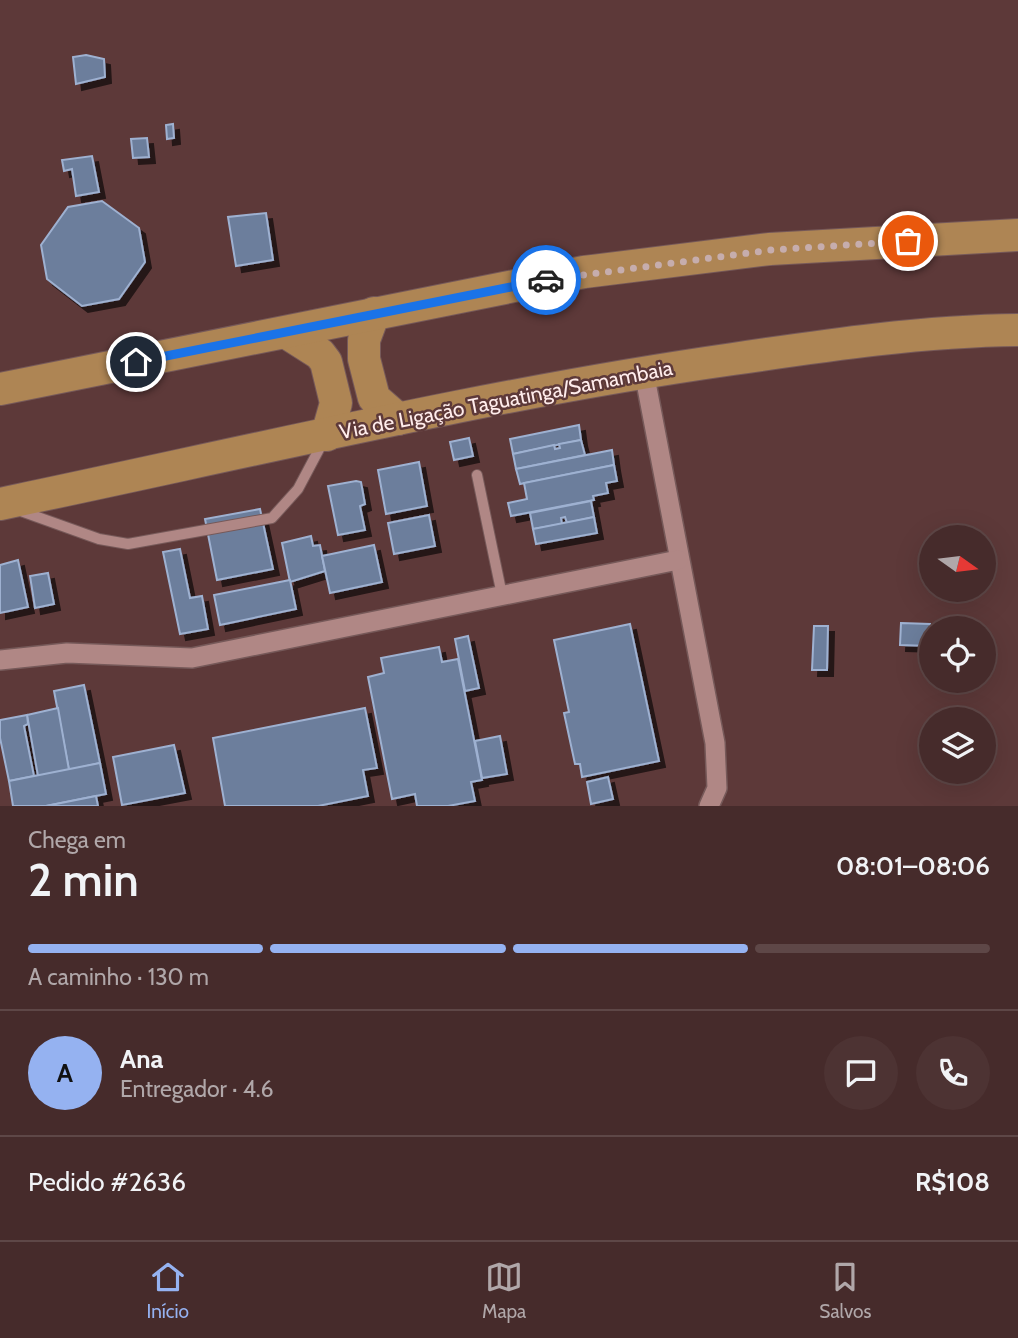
<!DOCTYPE html>
<html lang="pt">
<meta charset="utf-8">
<style>
:root{--surface:#462b2b;--page:#4d3333;--text:#f1f3f6;--muted:#b0a7a9;--line:#5e4747;--accent:#95b2f1}
body{margin:0;font-family:Cabin,sans-serif;background:var(--page);color:var(--text);height:100vh;display:flex;flex-direction:column;font-size:26px;white-space:nowrap}
*{box-sizing:border-box;margin:0}
p{font-size:23px;color:var(--muted)}
.icon{flex:none;width:38px;height:38px;fill:none;stroke:currentColor;stroke-width:2;stroke-linecap:round;stroke-linejoin:round}
.map{position:relative;height:806px;overflow:hidden}
.side{display:flex;flex-direction:column;background:var(--surface);flex:1}
.side>*{flex:none}
.needle{width:46px;rotate:104deg}
.controls{position:absolute;left:919px;top:525px;display:grid;gap:14px}
.controls a{display:grid;place-items:center;width:77px;height:77px;border-radius:50%;background:var(--surface);box-shadow:0 7px 28px #0002,0 0 0 2px var(--line);font-size:35px}
.pin{position:absolute;display:grid;place-items:center;width:60px;height:60px;color:#fff;margin:-30px;border:4px solid #fff;border-radius:50%;box-shadow:0 2px 7px #0007}
.courier{position:absolute;display:grid;place-items:center;width:70px;height:70px;margin:-35px;border:5px solid #1a73e8;border-radius:50%;background:#fff;color:#222;box-shadow:0 2px 9px #0007}
.headline em{font-style:normal;font-weight:600}
.headline div{display:flex;flex-direction:column-reverse}
.headline{display:flex;align-items:center;justify-content:space-between;height:119px;padding:0 28px}
h1{font-size:46px;font-weight:600;line-height:52px}
.bar{display:grid;grid-template-columns:repeat(4,1fr);gap:10px 7px;align-content:center;height:84px;padding:0 28px}
.bar i{height:9px;border-radius:5px;background:var(--line)}
.bar .selected{background:var(--accent)}
.bar p{grid-column:span 4}
.line{display:flex;align-items:center;gap:18px;padding:0 28px;border-top:2px solid var(--line)}
.line div{flex:1}
.round{display:grid;place-items:center;flex:none;width:74px;height:74px;border-radius:37px;background:var(--page)}
.tabs{display:flex;justify-content:space-around;align-items:center;height:98px;border-top:2px solid var(--line);background:var(--surface);font-size:19px;color:var(--muted)}
.tabs a{display:grid;justify-items:center;gap:4px}
.tabs .selected{color:var(--accent)}
.map>svg:first-child{display:block}
</style>
<div class="map">
<svg width="1018" height="806" viewBox="0 0 1018 806">
<defs>
<filter id="shadow"><feDropShadow dx="6" dy="6" stdDeviation="0" flood-color="#0009"/></filter>
</defs>
<rect width="100%" height="100%" fill="#5d3939"/>
<g fill="#6c7e9c" stroke="#9eb1d1" stroke-width="2" filter="url(#shadow)">
<path d="M 86,55 L 104,59 L 105,77 L 76,84 L 73,57 Z"/>
<path d="M 173,124 L 174,138 L 167,139 L 166,125 Z"/>
<path d="M 147,138 L 149,157 L 133,158 L 131,139 Z"/>
<path d="M 92,156 L 99,192 L 76,196 L 72,169 L 64,171 L 62,160 Z"/>
<path d="M 102,201 L 139,228 L 145,262 L 119,299 L 82,306 L 47,279 L 41,245 L 68,207 Z"/>
<path d="M 266,213 L 273,260 L 236,266 L 228,217 Z"/>
<path d="M 579,425 L 581,440 L 513,454 L 510,439 Z"/>
<path d="M 469,438 L 473,456 L 454,460 L 450,442 Z"/>
<path d="M 581,440 L 585,455 L 516,469 L 513,454 L 554,445 L 555,449 L 560,448 L 559,444 Z"/>
<path d="M 612,450 L 614,465 L 520,484 L 516,469 Z"/>
<path d="M 419,462 L 427,506 L 386,514 L 378,470 Z"/>
<path d="M 614,465 L 617,481 L 606,483 L 608,493 L 593,496 L 594,500 L 511,516 L 508,503 L 527,499 L 524,483 Z"/>
<path d="M 356,481 L 361,482 L 365,504 L 360,506 L 365,530 L 338,535 L 328,486 Z"/>
<path d="M 591,501 L 594,517 L 567,523 L 565,517 L 561,518 L 562,524 L 533,529 L 530,513 Z"/>
<path d="M 260,509 L 273,569 L 217,580 L 205,519 Z"/>
<path d="M 429,515 L 435,546 L 394,554 L 388,523 Z"/>
<path d="M 594,517 L 597,533 L 536,544 L 533,529 Z"/>
<path d="M 311,536 L 313,546 L 320,545 L 325,571 L 290,582 L 282,543 Z"/>
<path d="M 374,545 L 382,582 L 330,593 L 322,556 Z"/>
<path d="M 180,549 L 190,598 L 202,596 L 208,629 L 180,634 L 163,552 Z"/>
<path d="M 18,560 L 28,607 L 0,613 L 0,565 Z"/>
<path d="M 48,573 L 54,604 L 35,608 L 30,576 Z"/>
<path d="M 290,580 L 296,609 L 220,625 L 214,595 Z"/>
<path d="M 901,623 L 930,624 L 930,646 L 900,645 Z"/>
<path d="M 630,624 L 659,761 L 582,777 L 580,764 L 575,764 L 564,713 L 569,712 L 554,640 Z"/>
<path d="M 814,626 L 828,626 L 827,670 L 812,670 Z"/>
<path d="M 468,636 L 479,688 L 465,691 L 455,639 Z"/>
<path d="M 439,647 L 442,662 L 458,659 L 482,780 L 471,782 L 475,801 L 448,806 L 417,806 L 415,794 L 392,799 L 368,677 L 384,673 L 381,658 Z"/>
<path d="M 84,685 L 100,763 L 69,770 L 54,691 Z"/>
<path d="M 58,708 L 69,770 L 38,776 L 27,715 Z"/>
<path d="M 365,708 L 377,768 L 363,770 L 368,796 L 318,806 L 225,806 L 213,738 Z"/>
<path d="M 27,715 L 28,724 L 24,726 L 34,776 L 9,781 L 0,738 L 0,720 Z"/>
<path d="M 500,736 L 507,774 L 482,778 L 475,741 Z"/>
<path d="M 174,745 L 185,793 L 122,805 L 113,757 Z"/>
<path d="M 100,763 L 106,794 L 46,806 L 13,806 L 9,781 Z"/>
<path d="M 608,777 L 613,799 L 591,804 L 587,782 Z"/>
<path d="M 96,796 L 98,806 L 46,806 Z"/>
</g>
<g fill="none" stroke-linecap="round" stroke-linejoin="round">
<defs>
<g id="lane">
<path d="M 477,475 L 502,595"/>
<path d="M 18,510 L 99,539 L 128,544 L 272,518 L 298,489 L 324,440"/>
</g>
<g id="street">
<path d="M 644,372 L 715,743 L 717,788 L 709,806"/>
<path d="M 0,660 L 67,653 L 192,658 L 678,560"/>
</g>
<g id="primary">
<path d="M 374,313 L 364,340 L 364,359 L 374,398 L 398,419"/>
<path d="M 287,333 L 320,354 L 326,362 L 336,403 L 327,435"/>
<path d="M 0,389 L 584,272 L 770,249 L 1018,235"/>
<path d="M 0,504 C 244,453 487,394 733,359 C 828,345 923,331 1018,330"/>
</g>
</defs>
<use href="#lane" stroke="#765959" stroke-width="12"/>
<use href="#street" stroke="#765959" stroke-width="22"/>
<use href="#primary" stroke="#765959" stroke-width="34"/>
<use href="#lane" stroke="#b08785" stroke-width="10"/>
<use href="#street" stroke="#b08785" stroke-width="19"/>
<use href="#primary" stroke="#ae8554" stroke-width="32"/>
</g>
<g fill="none" stroke-linecap="round" stroke-linejoin="round">
<path stroke="#c6adad" stroke-width="7" stroke-dasharray="0 12.6" d="M 546,280 L 771,250 L 908,241"/>
<path stroke="#1a73e8" stroke-width="9" d="M 136,362 L 546,280"/>
</g>
<g text-anchor="middle" stroke-width="5" stroke-linejoin="round" paint-order="stroke">
<g font-size="21" fill="#ffeceb" stroke="#5d3939">
<text transform="translate(506 400) rotate(-11)" y="7">Via de Ligação Taguatinga/Samambaia</text>
</g>
</g>
</svg>
<div class="controls">
<a><svg class="needle" viewBox="-14 -14 28 28"><path d="M0-13l5 13h-10z" fill="#e53935"/><path d="M0 13l5-13h-10z" fill="#b0a7a9"/></svg></a>
<a><svg class="icon" aria-label="locate" viewBox="0 0 24 24"><circle cx="12" cy="12" r="6"/><path d="M12 2v4M12 18v4M2 12h4M18 12h4"/></svg></a>
<a><svg class="icon" aria-label="layers" viewBox="0 0 24 24"><path d="M12 4l9 5-9 5-9-5zM3 14l9 5 9-5"/></svg></a>
</div>
<div class="pin" style="left:908px;top:241px;background:#ea580c"><svg class="icon" aria-label="bag" viewBox="0 0 24 24"><path d="M5 8h14l-1 12H6zM9 8a3 3 0 0 1 6 0"/></svg></div>
<div class="pin" style="left:136px;top:362px;background:#1f2937"><svg class="icon" aria-label="home" viewBox="0 0 24 24"><path d="M3 11l9-7 9 7M6 9v11h12V9"/></svg></div>
<div class="courier" style="left:546px;top:280px"><svg class="icon" aria-label="car" viewBox="0 0 24 24"><path d="M5 17H2v-5l4-1 3-4h7l3 4 3 1v5h-3M9 17h6M6 11h13"/><circle cx="7" cy="17" r="2"/><circle cx="17" cy="17" r="2"/></svg></div>
</div>
<section class="side">
<div class="headline"><div><h1>2 min</h1><p>Chega em</p></div><em>08:01–08:06</em></div>
<div class="bar"><i class="selected"></i><i class="selected"></i><i class="selected"></i><i></i><p>A caminho · 130 m</p></div>
<div class="line" style="height:126px"><b class="round" style="background:var(--accent);color:#111">A</b><div><b>Ana</b><p>Entregador · 4.6</p></div><a class="round"><svg class="icon" aria-label="chat" viewBox="0 0 24 24"><path d="M4 5h16v11H9l-5 4z"/></svg></a><a class="round"><svg class="icon" aria-label="phone" viewBox="0 0 24 24"><path d="M5 4h4l2 5-3 2q2 4 5 5l2-3 5 2v4C11 20 4 13 5 4z"/></svg></a></div>
<div class="line" style="height:91px"><div>Pedido #2636</div><b>R$108</b></div>
</section>
<nav class="tabs">
<a class="selected"><svg class="icon" aria-label="home" viewBox="0 0 24 24"><path d="M3 11l9-7 9 7M6 9v11h12V9"/></svg>Início</a>
<a><svg class="icon" aria-label="map" viewBox="0 0 24 24"><path d="M3 6l6-2 6 2 6-2v14l-6 2-6-2-6 2zM9 4v14M15 6v14"/></svg>Mapa</a>
<a><svg class="icon" aria-label="saved" viewBox="0 0 24 24"><path d="M7 4h10v16l-5-4-5 4z"/></svg>Salvos</a>
</nav>
